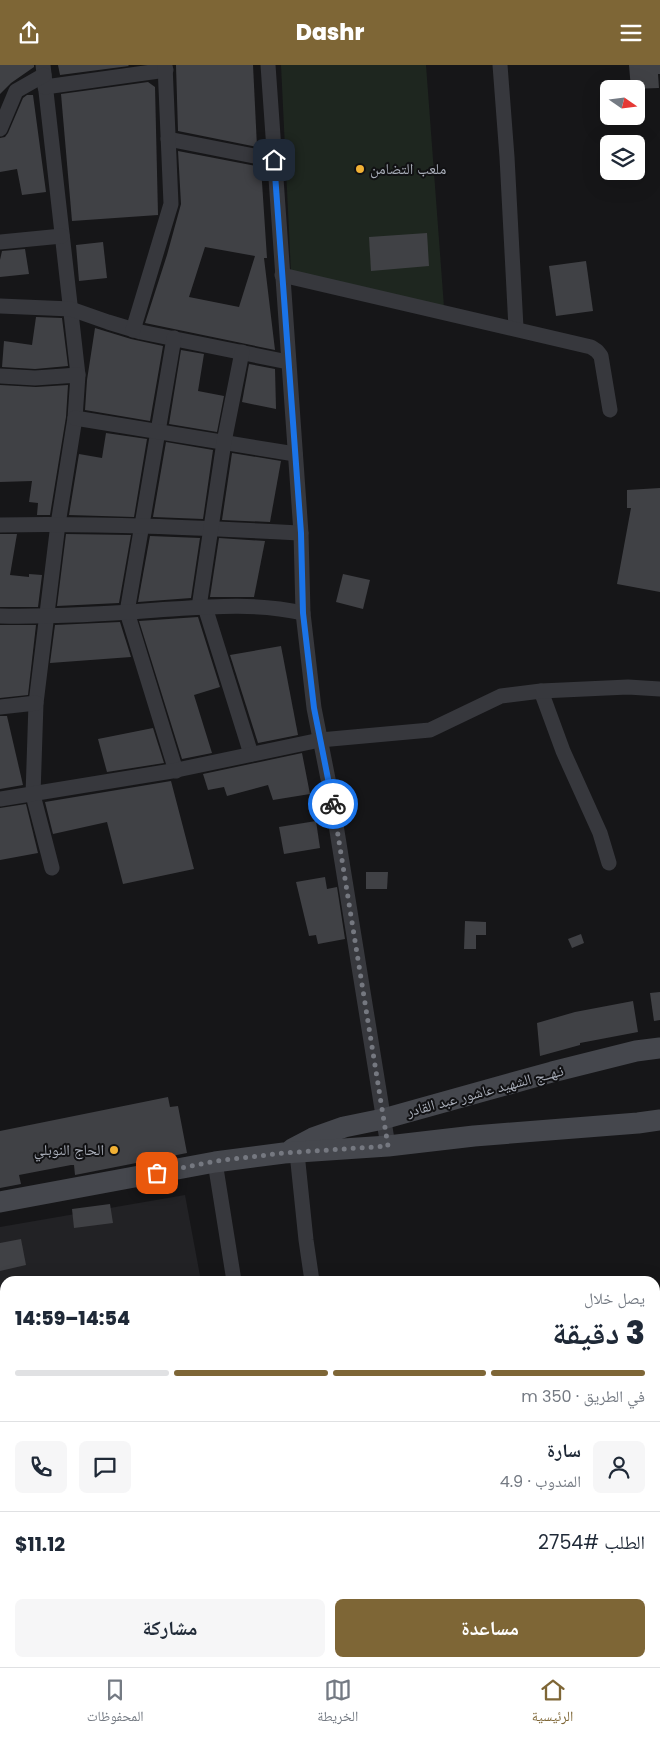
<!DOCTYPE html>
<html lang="ar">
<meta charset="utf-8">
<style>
:root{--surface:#fff;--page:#f6f6f7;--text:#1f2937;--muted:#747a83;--line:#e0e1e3;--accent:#7e6636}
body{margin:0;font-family:Poppins,"Noto Naskh Arabic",sans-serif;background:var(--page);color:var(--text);direction:rtl;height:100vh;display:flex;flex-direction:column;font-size:19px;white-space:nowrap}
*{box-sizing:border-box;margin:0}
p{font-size:16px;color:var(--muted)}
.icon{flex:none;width:28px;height:28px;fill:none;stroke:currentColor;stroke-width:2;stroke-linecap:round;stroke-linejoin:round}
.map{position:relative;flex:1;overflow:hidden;direction:ltr}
.side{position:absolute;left:0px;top:1211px;width:660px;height:391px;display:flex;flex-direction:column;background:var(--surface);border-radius:15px 15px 0 0;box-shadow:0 5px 20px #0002;direction:rtl}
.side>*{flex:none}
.needle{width:32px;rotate:104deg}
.fabs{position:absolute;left:600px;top:15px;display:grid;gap:10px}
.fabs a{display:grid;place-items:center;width:45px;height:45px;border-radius:8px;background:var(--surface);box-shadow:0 5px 20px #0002;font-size:25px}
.pin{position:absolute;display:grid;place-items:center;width:42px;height:42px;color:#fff;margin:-21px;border-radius:10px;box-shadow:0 2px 8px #0006}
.courier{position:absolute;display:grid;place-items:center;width:50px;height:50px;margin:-25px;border:4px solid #1a73e8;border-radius:50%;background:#fff;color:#222;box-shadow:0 1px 6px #0007}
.summary em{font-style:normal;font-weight:800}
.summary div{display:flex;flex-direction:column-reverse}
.summary{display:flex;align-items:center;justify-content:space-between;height:85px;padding:0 15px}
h1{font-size:32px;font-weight:800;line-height:38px}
.bar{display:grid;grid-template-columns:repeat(4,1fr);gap:8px 5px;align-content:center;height:60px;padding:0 15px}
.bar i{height:6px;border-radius:4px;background:var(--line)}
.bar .current{background:var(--accent)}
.bar p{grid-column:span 4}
.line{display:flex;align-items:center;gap:12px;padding:0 15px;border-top:1px solid var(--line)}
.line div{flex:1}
.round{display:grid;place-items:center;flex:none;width:52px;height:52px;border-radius:8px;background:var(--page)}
.cta{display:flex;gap:10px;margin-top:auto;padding:10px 15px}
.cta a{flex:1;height:58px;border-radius:8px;background:var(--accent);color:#fff;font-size:20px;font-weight:800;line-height:58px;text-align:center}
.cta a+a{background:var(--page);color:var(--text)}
header{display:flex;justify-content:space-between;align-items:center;height:65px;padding:0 15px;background:var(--accent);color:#fff;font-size:22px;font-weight:800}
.tabs{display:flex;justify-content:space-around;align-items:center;height:70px;border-top:1px solid var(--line);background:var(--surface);font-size:14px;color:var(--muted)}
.tabs a{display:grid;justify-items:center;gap:2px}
.tabs .current{color:var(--accent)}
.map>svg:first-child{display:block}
</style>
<header><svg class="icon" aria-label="menu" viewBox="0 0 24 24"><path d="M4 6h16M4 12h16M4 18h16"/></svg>Dashr<svg class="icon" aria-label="share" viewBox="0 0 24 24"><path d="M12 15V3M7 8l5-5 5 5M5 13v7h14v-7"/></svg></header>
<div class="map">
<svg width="660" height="1602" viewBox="0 0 660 1602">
<rect width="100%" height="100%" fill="#161618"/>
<path fill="#222225" d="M 185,1130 L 201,1216 L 5,1216 L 5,1544 L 0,1545 L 0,1162 Z"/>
<path fill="#1e261f" d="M 281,0 L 426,0 L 444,242 L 291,208 Z"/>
<path fill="#2c353c" d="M 660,1330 L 660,1602 L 510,1602 L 510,1598 L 655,1598 L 655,1340 Z"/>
<g fill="#404145" fill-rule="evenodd">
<path d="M 0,0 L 34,0 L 34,2 L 11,18 L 0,29 Z"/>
<path d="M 58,0 L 128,0 L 129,1 L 60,10 Z"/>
<path d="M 176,0 L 253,0 L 257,82 L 178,66 Z"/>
<path d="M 629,0 L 660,0 L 660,9 L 658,9 L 659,23 L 631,24 Z"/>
<path d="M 148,17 L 155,22 L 158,150 L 72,156 L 61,29 Z"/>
<path d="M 27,30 L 33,30 L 46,127 L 22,130 L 17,104 L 0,107 L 0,73 L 5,72 L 8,68 L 23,33 Z"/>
<path d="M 178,86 L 261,102 L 267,193 L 264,193 L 275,285 L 145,258 L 167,190 L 181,139 ZM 205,182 L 255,191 L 239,242 L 189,232 Z"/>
<path d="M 427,168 L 429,201 L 371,206 L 369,172 Z"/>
<path d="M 103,177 L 107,213 L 79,216 L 76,180 Z"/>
<path d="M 25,184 L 29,209 L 0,212 L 0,195 L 2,186 Z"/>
<path d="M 586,196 L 593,246 L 556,251 L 549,201 Z"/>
<path d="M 36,252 L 62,253 L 68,301 L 35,304 L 2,302 L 4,276 L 32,280 Z"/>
<path d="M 95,263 L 131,274 L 163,281 L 150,356 L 85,345 L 87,315 Z"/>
<path d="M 181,285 L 204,289 L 198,326 L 224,331 L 217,367 L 169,359 Z"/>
<path d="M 249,299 L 275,304 L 276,344 L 242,337 Z"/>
<path d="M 0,320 L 36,322 L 68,320 L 66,352 L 50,450 L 37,450 L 38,438 L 29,437 L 32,416 L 0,417 Z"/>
<path d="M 106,368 L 147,374 L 134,452 L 69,450 L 79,389 L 102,393 Z"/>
<path d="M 166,377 L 213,385 L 203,454 L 153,452 Z"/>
<path d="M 232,388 L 281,396 L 270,457 L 222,455 Z"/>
<path d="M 660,423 L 660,527 L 617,519 L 631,443 L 627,443 L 627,425 Z"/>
<path d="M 0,469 L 17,469 L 10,510 L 29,512 L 29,509 L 42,510 L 38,542 L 0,542 Z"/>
<path d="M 66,469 L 131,470 L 119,538 L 57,541 Z"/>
<path d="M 150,471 L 200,473 L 191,533 L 138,537 Z"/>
<path d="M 219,473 L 265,476 L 254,532 L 210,532 Z"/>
<path d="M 343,509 L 370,515 L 363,544 L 336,537 Z"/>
<path d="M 198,552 L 220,622 L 194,630 L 212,688 L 182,694 L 139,556 Z"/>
<path d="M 120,557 L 131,592 L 50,598 L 55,560 Z"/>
<path d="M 0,560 L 36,560 L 28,630 L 0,633 Z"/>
<path d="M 281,581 L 298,670 L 258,678 L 230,590 Z"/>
<path d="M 0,651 L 7,651 L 23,720 L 0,724 Z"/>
<path d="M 153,663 L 164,698 L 107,707 L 98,674 Z"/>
<path d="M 302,688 L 310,729 L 273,735 L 268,720 L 227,731 L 224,722 L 208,725 L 203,709 Z"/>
<path d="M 171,716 L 194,804 L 123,819 L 107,757 L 53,769 L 45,737 Z"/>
<path d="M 26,739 L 38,788 L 0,795 L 0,743 Z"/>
<path d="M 316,756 L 320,783 L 284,789 L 279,762 Z"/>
<path d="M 366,807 L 388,807 L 387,824 L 366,824 Z"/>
<path d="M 325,812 L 327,824 L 337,822 L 345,874 L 318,879 L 316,870 L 309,871 L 296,817 Z"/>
<path d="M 465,856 L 486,857 L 486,870 L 476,870 L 476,884 L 464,884 Z"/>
<path d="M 581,869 L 584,878 L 572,883 L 568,874 Z"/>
<path d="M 660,927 L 660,955 L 654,956 L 650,928 Z"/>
<path d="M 633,936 L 638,967 L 580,978 L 580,980 L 540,991 L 537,958 L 575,947 Z"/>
<path d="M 168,1032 L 170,1042 L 178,1041 L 187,1088 L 75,1110 L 74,1100 L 71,1100 L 19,1110 L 21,1119 L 0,1123 L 0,1066 Z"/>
<path d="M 110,1139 L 113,1158 L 74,1163 L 72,1144 Z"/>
<path d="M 21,1174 L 26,1200 L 0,1206 L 0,1178 Z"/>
</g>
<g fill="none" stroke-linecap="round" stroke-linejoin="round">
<g stroke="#37383d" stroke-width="15">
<path d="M 43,0 L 78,310"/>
<path d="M 268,0 L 301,468 L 303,548 L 314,643 L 331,729 L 388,1081"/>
<path d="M 500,0 L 507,92 L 516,263"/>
<path d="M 45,22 L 166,5"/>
<path d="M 0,64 L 16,26 L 44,10"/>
<path d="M 168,74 L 274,95"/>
<path d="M 0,177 L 62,171"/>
<path d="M 282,210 L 591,282 L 597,286 L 601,291 L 610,345"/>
<path d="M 0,241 L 71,244 L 108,257 L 141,267 L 288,297"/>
<path d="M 133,265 L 171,139 L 165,0"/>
<path d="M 174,273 L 127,547 L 176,706"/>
<path d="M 0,311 L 35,313 L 78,310 L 75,353 L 58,459 L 36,638 L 33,730 L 52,803"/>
<path d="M 75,353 L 295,389"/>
<path d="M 0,460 C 100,458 200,463 301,468"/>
<path d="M 199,542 L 224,377 L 242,287"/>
<path d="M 205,542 L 251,689"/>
<path d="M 0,551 C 53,552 105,549 157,545 C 205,542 255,537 303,548"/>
<path d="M 541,626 L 563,686 L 600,768 L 609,798"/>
<path d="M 0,642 L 36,638"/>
<path d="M 0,734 L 172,706 L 320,675 L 430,665 L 501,631 L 541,626 L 628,622 L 660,624"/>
<path d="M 297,1088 L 306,1175 L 312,1216"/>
<path d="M 215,1097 L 234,1216"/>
<path d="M 0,1550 L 5,1549"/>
<path d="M 99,1598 L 100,1602"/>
<path d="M 257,1602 L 259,1598"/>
</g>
<g stroke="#45474d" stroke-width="21">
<path d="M 292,1084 L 313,1073 L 344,1062 L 383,1054 L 552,1007 L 636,986 L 660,983"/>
<path d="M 0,1137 L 215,1097 L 284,1088 L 388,1081 L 474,1071 L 638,1058 L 660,1055"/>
</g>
</g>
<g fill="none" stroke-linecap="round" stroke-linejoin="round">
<path stroke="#757880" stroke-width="5" stroke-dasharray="0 9" d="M 157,1108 L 216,1096 L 284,1088 L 388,1081 L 333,739"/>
<path stroke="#1a73e8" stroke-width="6" d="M 274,95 L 301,468 L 303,548 L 314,643 L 333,739"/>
</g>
<g fill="#f2b134" stroke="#111113" stroke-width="2">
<circle cx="360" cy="104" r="5"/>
<circle cx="114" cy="1085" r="5"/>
</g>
<g text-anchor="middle" stroke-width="4" stroke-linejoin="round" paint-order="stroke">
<g font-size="15" fill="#a8adb8" stroke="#111113" text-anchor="start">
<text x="370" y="109">ملعب التضامن</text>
<text x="104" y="1090" text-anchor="end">الحاج النوبلي</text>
</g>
<g font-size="15" fill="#a8adb8" stroke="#111113">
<text transform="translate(485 1026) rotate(-15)" y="5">نـهــج الشهيد عاشور عبد القادر</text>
</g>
</g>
</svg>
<div class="fabs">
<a><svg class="needle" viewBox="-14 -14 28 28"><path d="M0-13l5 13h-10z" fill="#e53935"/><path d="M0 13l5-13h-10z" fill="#747a83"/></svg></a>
<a><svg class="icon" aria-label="layers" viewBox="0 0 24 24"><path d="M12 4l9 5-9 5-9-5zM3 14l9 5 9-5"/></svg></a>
</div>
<div class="pin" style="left:157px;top:1108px;background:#ea580c"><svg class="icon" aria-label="bag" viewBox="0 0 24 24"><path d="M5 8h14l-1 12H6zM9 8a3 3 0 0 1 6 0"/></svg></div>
<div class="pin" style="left:274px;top:95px;background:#1f2937"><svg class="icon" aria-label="home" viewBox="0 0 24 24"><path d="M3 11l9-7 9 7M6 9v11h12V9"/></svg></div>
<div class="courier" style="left:333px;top:739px"><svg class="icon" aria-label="bike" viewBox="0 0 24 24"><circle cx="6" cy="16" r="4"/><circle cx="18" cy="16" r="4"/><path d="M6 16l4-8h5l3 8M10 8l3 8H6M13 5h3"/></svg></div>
<section class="side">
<div class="summary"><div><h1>3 دقيقة</h1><p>يصل خلال</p></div><em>14:54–14:59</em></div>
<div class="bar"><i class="current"></i><i class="current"></i><i class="current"></i><i></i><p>في الطريق · 350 m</p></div>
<div class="line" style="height:90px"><a class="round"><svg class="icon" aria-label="person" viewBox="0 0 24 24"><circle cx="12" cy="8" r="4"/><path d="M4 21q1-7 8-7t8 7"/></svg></a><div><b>سارة</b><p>المندوب · 4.9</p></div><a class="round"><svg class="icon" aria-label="chat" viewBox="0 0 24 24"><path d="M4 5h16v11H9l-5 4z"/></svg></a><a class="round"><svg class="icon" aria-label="phone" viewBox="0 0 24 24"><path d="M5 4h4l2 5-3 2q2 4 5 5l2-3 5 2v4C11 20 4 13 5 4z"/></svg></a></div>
<div class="line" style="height:65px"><div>الطلب #2754</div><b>$11.12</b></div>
<div class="cta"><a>مساعدة</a><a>مشاركة</a></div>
</section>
</div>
<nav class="tabs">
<a class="current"><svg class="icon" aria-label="home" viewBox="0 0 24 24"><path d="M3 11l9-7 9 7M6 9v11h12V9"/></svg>الرئيسية</a>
<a><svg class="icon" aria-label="map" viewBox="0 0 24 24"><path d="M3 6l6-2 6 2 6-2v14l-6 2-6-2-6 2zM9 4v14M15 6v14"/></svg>الخريطة</a>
<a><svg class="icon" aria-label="saved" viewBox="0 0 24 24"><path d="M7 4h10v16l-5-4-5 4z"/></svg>المحفوظات</a>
</nav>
